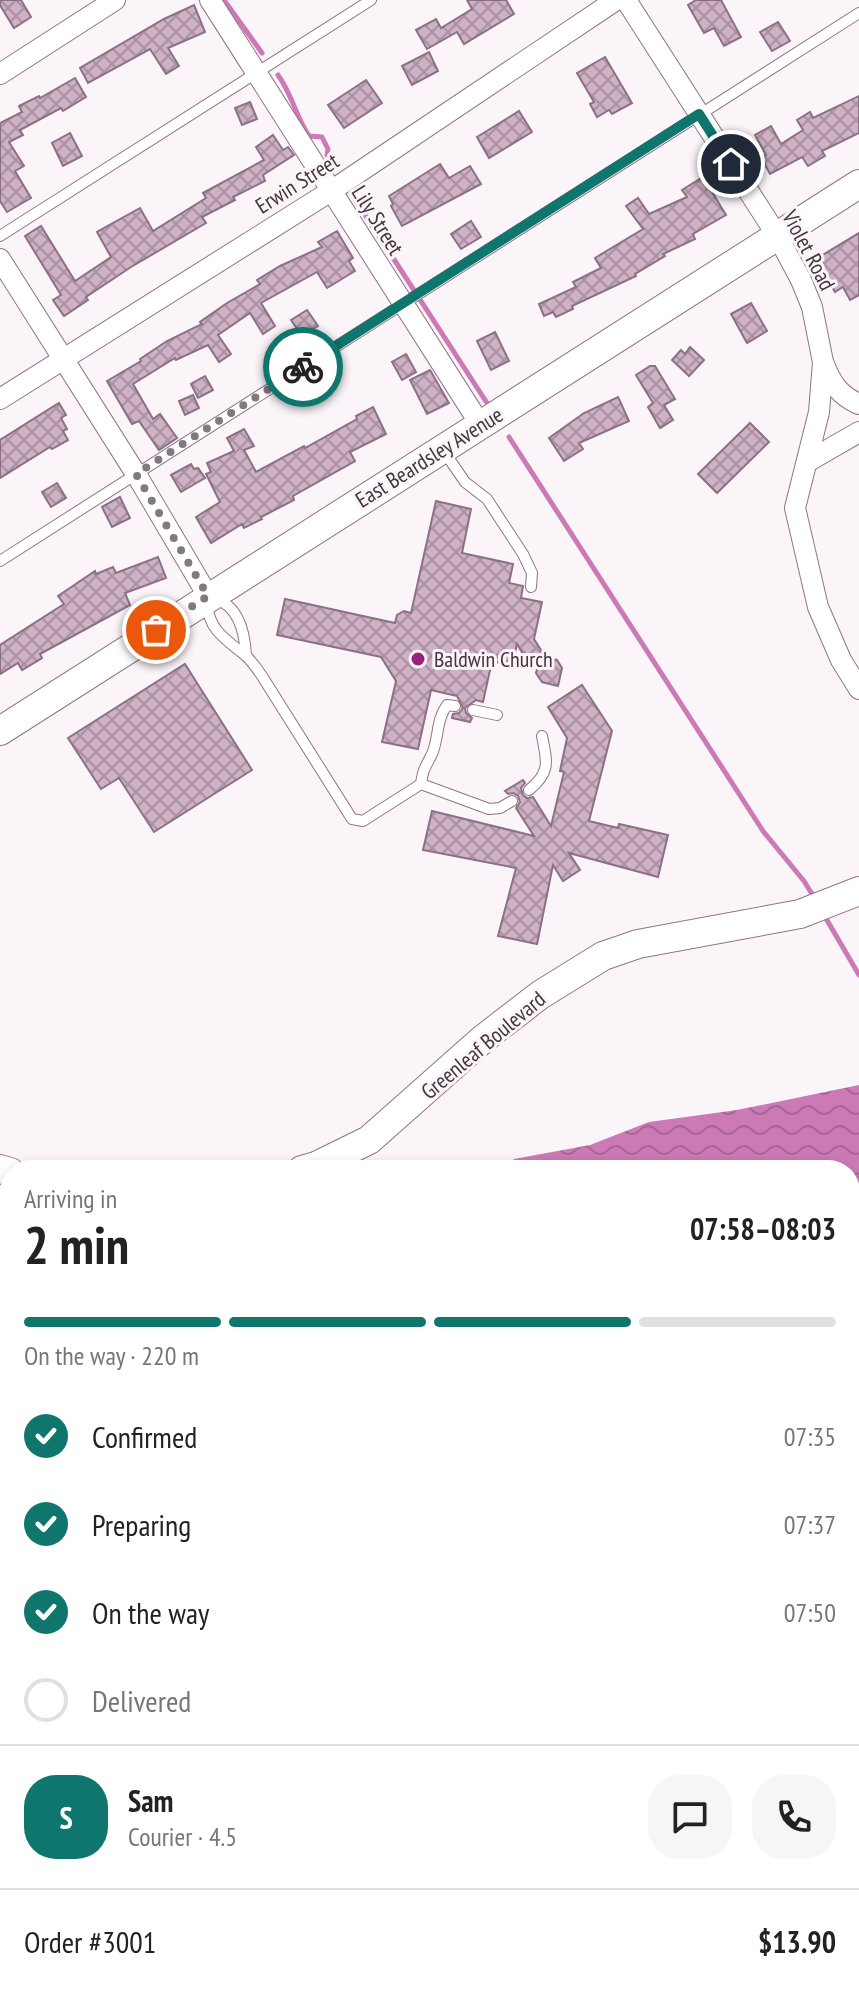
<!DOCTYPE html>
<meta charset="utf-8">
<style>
:root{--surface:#fff;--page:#f6f6f6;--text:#222;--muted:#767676;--line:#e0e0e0;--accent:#0f766e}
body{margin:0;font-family:"PT Sans Narrow",sans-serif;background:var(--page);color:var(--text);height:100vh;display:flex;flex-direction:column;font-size:30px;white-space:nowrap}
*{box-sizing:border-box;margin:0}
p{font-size:26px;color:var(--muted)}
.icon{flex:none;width:44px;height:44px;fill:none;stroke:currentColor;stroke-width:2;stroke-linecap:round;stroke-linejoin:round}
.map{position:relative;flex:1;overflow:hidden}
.details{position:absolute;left:0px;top:1160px;width:860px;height:848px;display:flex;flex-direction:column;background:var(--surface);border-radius:32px 32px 0 0;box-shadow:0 4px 12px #0003}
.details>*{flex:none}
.pin{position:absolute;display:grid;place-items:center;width:68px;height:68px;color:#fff;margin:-34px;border:4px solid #fff;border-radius:50%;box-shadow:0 2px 8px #0007}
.courier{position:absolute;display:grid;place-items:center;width:80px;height:80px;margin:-40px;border:6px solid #0f766e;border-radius:50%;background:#fff;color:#222;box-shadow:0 2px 10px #0007}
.summary em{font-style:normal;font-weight:700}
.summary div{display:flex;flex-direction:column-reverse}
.summary{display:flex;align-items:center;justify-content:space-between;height:136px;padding:0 24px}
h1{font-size:52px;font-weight:700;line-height:60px}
.bar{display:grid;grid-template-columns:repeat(4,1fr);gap:12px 8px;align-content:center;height:96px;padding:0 24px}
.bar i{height:10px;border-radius:6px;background:var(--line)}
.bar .on{background:var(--accent)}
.bar p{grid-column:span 4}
.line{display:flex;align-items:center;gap:20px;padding:0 24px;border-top:2px solid var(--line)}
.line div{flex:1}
.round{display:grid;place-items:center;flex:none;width:84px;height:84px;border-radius:32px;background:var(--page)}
ol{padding:0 24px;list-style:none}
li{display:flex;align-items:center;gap:24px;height:88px}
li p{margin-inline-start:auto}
li .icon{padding:8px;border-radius:50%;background:var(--accent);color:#fff;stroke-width:4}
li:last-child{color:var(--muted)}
li i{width:44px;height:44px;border:4px solid var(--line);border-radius:50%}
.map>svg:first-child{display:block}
</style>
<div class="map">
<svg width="859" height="2008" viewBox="0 0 859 2008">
<defs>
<pattern id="water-waves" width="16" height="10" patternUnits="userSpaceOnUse" patternTransform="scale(2)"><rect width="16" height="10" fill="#cb7ab5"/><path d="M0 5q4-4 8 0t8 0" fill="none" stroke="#a66595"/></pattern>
<pattern id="building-cross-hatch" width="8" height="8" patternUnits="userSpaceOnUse" patternTransform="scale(2)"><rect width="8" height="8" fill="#ceb1c5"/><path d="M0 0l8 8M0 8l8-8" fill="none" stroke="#a991a1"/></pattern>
</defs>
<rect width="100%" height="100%" fill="#fbf5f9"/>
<g fill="url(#water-waves)">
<path d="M 859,1085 L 859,1616 L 850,1621 L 850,1170 L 505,1170 L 514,1159 L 590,1145 L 649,1122 L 737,1110 Z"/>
<path d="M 0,1308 L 10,1310 L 10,1855 L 0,1858 Z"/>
</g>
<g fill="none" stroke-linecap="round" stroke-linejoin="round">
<g stroke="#cb7ab5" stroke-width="5">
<path d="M 224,0 L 262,53"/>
<path d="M 278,75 C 292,94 296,117 309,136 L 322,137 L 328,149 L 327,155"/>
<path d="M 351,193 L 487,403"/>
<path d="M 509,437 L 763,831 L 804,881 L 815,899"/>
<path d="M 824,915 L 859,975"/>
</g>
</g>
<g fill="url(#building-cross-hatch)" stroke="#8b7183" stroke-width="2">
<path d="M 0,0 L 21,0 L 31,17 L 14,28 L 0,5 Z"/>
<path d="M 467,0 L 506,0 L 514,14 L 464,44 L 457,32 L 427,49 L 416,30 L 436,19 L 441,28 L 472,9 Z"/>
<path d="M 696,0 L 721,0 L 741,37 L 724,46 L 714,28 L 704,33 L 688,5 Z"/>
<path d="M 194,5 L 205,32 L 168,48 L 179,66 L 166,74 L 150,49 L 88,83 L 80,68 L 164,19 Z"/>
<path d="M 778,22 L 790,41 L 772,51 L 760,32 Z"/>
<path d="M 429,52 L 438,71 L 412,85 L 402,66 Z"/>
<path d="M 605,57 L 632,103 L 612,114 L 609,110 L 597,117 L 590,104 L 594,102 L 577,73 Z"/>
<path d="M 75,78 L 86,97 L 63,111 L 61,108 L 20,130 L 23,135 L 9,142 L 24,166 L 15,171 L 31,198 L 7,212 L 0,201 L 0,123 L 22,112 L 19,106 L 39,96 L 40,98 Z"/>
<path d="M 366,80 L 382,103 L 344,128 L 328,105 Z"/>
<path d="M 859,96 L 859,133 L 822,151 L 825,156 L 808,166 L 802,157 L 770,174 L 761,157 L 766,155 L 755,135 L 771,126 L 781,144 L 803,130 L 797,120 L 810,112 L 813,118 Z"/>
<path d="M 250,102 L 257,119 L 242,125 L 235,108 Z"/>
<path d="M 519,111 L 532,132 L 489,158 L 477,137 Z"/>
<path d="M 70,133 L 82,156 L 63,166 L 52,143 Z"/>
<path d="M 273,135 L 283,150 L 288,147 L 294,155 L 263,175 L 265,181 L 233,197 L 235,200 L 202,217 L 206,223 L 131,267 L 86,297 L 88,300 L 64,316 L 53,300 L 61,295 L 25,236 L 41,226 L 75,281 L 111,257 L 97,232 L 140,208 L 153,231 L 206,198 L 203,193 L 264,160 L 256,147 Z"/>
<path d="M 440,164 L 449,178 L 470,166 L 481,184 L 402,226 L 391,206 L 393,204 L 389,196 Z"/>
<path d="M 703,177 L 726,215 L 693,234 L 695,239 L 663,254 L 665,256 L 635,274 L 636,276 L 572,306 L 573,309 L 556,317 L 553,312 L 544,316 L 539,304 L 576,287 L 573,282 L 601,268 L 595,258 L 643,229 L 626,206 L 638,198 L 649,214 L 687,197 L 682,190 Z"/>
<path d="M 471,221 L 481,237 L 461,249 L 451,234 Z"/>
<path d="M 337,231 L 353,258 L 349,261 L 355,271 L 327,288 L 317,272 L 261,303 L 275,326 L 263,334 L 250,313 L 218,335 L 231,354 L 219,362 L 208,345 L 176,360 L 175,358 L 133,384 L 153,419 L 160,414 L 177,438 L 159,450 L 139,421 L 132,424 L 107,381 L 141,361 L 140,359 L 167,341 L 202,324 L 200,322 L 227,303 L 260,284 L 257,280 L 280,266 L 322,247 L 318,242 Z"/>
<path d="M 859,233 L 859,295 L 850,300 L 843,287 L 835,292 L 816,259 Z"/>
<path d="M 751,303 L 767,331 L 747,343 L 731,314 Z"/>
<path d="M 307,310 L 318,326 L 302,336 L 291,320 Z"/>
<path d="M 495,332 L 509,361 L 491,370 L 477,341 Z"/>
<path d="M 690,347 L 704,360 L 689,376 L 672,360 L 681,350 L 685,354 Z"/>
<path d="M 406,354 L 416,372 L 402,380 L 392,362 Z"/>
<path d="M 650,366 L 655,366 L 675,399 L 664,405 L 673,420 L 660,428 L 648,407 L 653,403 L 636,375 Z"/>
<path d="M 430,370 L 449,403 L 427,414 L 410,380 Z"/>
<path d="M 205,376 L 213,390 L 198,398 L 191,384 Z"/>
<path d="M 193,395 L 199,408 L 185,415 L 179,401 Z"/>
<path d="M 618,397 L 629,421 L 579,443 L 583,449 L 564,461 L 549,438 L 584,413 Z"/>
<path d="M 59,403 L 66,415 L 61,418 L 67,429 L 63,431 L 68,440 L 52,449 L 50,447 L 0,478 L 0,440 Z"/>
<path d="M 373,407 L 386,434 L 350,452 L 355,461 L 293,496 L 294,500 L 261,517 L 262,519 L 244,528 L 242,524 L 211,543 L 196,517 L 220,502 L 206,474 L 211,472 L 207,463 L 234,451 L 227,438 L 244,429 L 254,446 L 244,450 L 256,472 L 304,446 L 305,448 L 357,419 L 356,416 Z"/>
<path d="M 750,423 L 769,442 L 717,493 L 698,474 Z"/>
<path d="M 191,464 L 194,469 L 198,468 L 205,478 L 181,492 L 171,475 Z"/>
<path d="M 57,483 L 66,498 L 51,507 L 42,492 Z"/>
<path d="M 120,497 L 130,518 L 112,527 L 102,507 Z"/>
<path d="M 436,501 L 471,509 L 462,553 L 513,564 L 509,583 L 523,586 L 521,598 L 542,602 L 534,639 L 546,658 L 557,660 L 562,668 L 558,686 L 542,682 L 536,673 L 540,657 L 523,654 L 517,644 L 512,666 L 492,661 L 483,702 L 476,700 L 465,708 L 466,713 L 472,718 L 470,722 L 452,718 L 453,714 L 459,713 L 463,708 L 457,696 L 431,690 L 418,749 L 382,742 L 396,681 L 381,657 L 277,635 L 285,599 L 395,623 L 397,615 L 404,611 L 411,613 Z"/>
<path d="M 158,557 L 166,578 L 125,593 L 130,605 L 40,654 L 42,658 L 22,670 L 18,663 L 0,674 L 0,645 L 64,604 L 58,596 L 95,571 L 96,574 L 113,567 L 116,573 Z"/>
<path d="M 185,664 L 252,770 L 154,832 L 119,778 L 101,789 L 68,738 Z"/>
<path d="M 582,685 L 612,731 L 589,821 L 618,828 L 619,824 L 668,835 L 658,877 L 569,853 L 580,870 L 563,881 L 553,865 L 537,944 L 498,936 L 516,868 L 423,850 L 432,811 L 534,836 L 516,808 L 520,802 L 518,796 L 513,793 L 508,794 L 505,791 L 523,780 L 525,783 L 521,788 L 523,795 L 527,798 L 533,797 L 551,826 L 564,772 L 560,771 L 567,738 L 548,707 Z"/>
</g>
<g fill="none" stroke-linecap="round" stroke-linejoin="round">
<defs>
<g id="lane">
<path d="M 0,236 L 371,0"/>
<path d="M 443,450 L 465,482 L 487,499 L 523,554 L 532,573 L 531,587"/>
<path d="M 0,561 L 859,13"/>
<path d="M 216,599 C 240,607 245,634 246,656"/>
<path d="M 208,604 C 207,629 228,641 245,655 C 252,661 257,669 262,676 L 352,819 L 363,821 L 421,784"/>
<path d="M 455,706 L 447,705 C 436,720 439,738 432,754 C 425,768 423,769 421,784 L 489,809 L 500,808 L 512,801"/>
<path d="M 473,710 L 497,715"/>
<path d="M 529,790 C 551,772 547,762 542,736"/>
<path d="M 0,1198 L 10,1202"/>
<path d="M 49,1998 L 51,2008"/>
<path d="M 184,1998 L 188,2008"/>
<path d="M 818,2008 L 848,1998"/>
</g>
<g id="street">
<path d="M 210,0 L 480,424"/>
<path d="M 626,0 L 778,237 L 801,280 L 812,307 L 823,362 L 819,412 L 795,508 L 818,607 L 841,660 L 859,689"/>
<path d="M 0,74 L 115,0"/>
<path d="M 0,259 L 136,474 L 208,596"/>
<path d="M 824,364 C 831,383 840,396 859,404"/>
<path d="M 0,399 L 331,191 L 616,0"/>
<path d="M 807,462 L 859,432"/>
<path d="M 112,1998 L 113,2008"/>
<path d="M 760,1998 L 763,2008"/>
</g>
<g id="secondary">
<path d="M 0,731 L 859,184"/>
<path d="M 0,1169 L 10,1172"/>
<path d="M 302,1170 L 316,1166 L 369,1140 L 483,1039 L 540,995 L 603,956 L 638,944 L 800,914 L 859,891"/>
<path d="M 850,1867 L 859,1864"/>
</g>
<path id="primary" d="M 434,2008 L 440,2002"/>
</defs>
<use href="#lane" stroke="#8f7487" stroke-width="12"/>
<use href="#street" stroke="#8f7487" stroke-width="22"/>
<use href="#secondary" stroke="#8f7487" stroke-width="30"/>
<use href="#primary" stroke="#8f7487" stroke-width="32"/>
<use href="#lane" stroke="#fff" stroke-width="10"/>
<use href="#street" stroke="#fff" stroke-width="20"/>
<use href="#secondary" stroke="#fff" stroke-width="28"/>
<use href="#primary" stroke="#fff" stroke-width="30"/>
</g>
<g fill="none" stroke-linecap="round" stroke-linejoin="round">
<path stroke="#82797f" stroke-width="8" stroke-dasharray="0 14.4" d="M 156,630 L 208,596 L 136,474 L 303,367"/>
<path stroke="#0f766e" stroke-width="10" d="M 303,367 L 699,114 L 731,164"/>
</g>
<circle fill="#97237f" stroke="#fbf5f9" stroke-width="3" cx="418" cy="659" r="8"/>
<g text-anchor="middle" stroke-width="6" stroke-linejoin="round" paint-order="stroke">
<g font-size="22" fill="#41363e" stroke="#fbf5f9">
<text transform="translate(297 183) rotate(-32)" y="8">Erwin Street</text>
<text transform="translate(378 220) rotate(58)" y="8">Lily Street</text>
<text transform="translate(809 250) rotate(62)" y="8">Violet Road</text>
<text transform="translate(429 457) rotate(-32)" y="8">East Beardsley Avenue</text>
<text transform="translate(483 1045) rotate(-40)" y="8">Greenleaf Boulevard</text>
</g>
<g font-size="22" fill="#41363e" stroke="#fbf5f9" text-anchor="start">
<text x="434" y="667">Baldwin Church</text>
</g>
</g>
</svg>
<div class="pin" style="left:156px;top:630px;background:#ea580c"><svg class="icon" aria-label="bag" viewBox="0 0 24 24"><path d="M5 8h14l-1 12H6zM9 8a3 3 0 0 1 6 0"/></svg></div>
<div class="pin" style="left:731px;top:164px;background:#1f2937"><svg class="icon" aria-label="home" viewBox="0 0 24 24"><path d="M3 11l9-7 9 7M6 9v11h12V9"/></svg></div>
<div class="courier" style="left:303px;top:367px"><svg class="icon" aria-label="bike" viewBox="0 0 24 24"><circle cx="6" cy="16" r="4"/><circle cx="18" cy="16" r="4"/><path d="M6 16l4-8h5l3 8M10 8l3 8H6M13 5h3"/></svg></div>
<section class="details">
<div class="summary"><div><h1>2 min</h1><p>Arriving in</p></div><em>07:58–08:03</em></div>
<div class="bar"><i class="on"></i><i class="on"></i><i class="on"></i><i></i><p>On the way · 220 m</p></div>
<ol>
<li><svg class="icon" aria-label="check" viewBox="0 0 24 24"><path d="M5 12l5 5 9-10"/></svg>Confirmed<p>07:35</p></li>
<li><svg class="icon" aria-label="check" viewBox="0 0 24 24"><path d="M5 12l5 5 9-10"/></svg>Preparing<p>07:37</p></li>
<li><svg class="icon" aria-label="check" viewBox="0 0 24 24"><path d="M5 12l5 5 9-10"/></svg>On the way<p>07:50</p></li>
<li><i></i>Delivered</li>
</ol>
<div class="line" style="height:144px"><b class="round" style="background:var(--accent);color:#fff">S</b><div><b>Sam</b><p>Courier · 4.5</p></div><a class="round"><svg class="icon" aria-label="chat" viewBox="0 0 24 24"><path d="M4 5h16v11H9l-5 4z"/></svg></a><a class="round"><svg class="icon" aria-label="phone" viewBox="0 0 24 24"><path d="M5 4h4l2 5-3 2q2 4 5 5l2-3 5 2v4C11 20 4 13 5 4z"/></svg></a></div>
<div class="line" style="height:104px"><div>Order #3001</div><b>$13.90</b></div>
</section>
</div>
